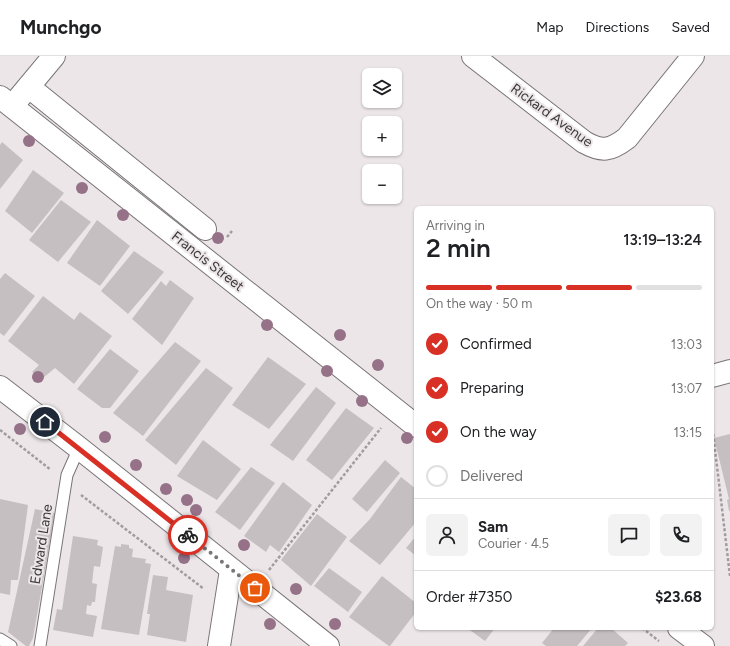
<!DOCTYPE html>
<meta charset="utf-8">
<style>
:root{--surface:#fff;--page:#f2f2f2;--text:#202124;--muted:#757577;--line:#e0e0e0;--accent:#d93025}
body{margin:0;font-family:Figtree,sans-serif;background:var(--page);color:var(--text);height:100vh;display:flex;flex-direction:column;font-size:15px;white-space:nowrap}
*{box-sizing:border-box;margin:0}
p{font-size:13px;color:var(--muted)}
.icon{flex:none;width:22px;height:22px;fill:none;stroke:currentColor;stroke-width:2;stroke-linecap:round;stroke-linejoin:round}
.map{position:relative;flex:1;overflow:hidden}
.drawer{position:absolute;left:414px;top:150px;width:300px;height:424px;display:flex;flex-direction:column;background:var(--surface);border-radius:6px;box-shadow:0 1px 3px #0004}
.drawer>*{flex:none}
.fabs{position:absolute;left:362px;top:12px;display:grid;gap:8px}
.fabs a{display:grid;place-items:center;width:40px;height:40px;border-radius:6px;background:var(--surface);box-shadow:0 1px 3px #0004;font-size:20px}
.pin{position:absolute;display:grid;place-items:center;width:34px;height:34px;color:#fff;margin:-17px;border:2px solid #fff;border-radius:50%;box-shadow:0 1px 4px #0007}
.courier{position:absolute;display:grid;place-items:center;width:40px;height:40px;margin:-20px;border:3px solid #d93025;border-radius:50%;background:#fff;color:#222;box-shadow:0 1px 5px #0007}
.headline em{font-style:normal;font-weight:600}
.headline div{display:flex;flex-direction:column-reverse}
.headline{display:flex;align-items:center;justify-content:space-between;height:68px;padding:0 12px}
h1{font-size:26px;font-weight:600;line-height:30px}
.bar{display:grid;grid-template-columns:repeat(4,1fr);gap:6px 4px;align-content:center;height:48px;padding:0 12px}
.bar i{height:5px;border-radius:3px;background:var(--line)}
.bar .on{background:var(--accent)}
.bar p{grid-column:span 4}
.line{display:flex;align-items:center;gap:10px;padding:0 12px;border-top:1px solid var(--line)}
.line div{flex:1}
.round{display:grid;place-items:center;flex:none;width:42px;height:42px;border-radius:6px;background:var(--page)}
ol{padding:0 12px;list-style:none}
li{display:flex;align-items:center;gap:12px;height:44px}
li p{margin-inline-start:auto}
li .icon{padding:4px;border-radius:50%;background:var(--accent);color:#fff;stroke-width:4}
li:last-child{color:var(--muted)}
li i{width:22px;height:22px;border:2px solid var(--line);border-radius:50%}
header{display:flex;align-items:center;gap:24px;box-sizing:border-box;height:56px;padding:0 20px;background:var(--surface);border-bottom:1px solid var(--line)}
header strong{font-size:19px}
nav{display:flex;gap:22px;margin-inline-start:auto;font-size:14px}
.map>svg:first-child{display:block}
</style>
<header>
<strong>Munchgo</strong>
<nav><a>Map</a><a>Directions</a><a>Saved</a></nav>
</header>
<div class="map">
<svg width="730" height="590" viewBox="0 0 730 590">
<rect width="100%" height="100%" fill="#ece6e9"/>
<g fill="#c5bfc2">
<path d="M 2,86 L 23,104 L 0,133 L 0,89 Z"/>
<path d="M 33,114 L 64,137 L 32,177 L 5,155 Z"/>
<path d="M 61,144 L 91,166 L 58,206 L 29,184 Z"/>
<path d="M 97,164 L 130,190 L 100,230 L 67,207 Z"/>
<path d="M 134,195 L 164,216 L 128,258 L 101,235 Z"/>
<path d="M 5,217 L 35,240 L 4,280 L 0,277 L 0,223 Z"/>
<path d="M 170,224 L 194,242 L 162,289 L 132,263 L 161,225 L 166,230 Z"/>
<path d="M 43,240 L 74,264 L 80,256 L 112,280 L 74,328 L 55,312 L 43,322 L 32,316 L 39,309 L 8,285 Z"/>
<path d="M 175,286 L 201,305 L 143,380 L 113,357 Z"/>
<path d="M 110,293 L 139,315 L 110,352 L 102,352 L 77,333 Z"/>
<path d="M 268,301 L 306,328 L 269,373 L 232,349 Z"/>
<path d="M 206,312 L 233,332 L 176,409 L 145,384 Z"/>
<path d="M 316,331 L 336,347 L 293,405 L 270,389 Z"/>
<path d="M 346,352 L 374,372 L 332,424 L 306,404 Z"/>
<path d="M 730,378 L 730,455 L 729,455 L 727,444 L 729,443 L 714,382 Z"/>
<path d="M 203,384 L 241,413 L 217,444 L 177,420 Z"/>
<path d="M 385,404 L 400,417 L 367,456 L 352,443 Z"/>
<path d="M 251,411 L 275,427 L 240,474 L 215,456 Z"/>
<path d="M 401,421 L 416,433 L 416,466 L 380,509 L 349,485 L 370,463 Z"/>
<path d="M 283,426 L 312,449 L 279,496 L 270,489 L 266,496 L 244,480 Z"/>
<path d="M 0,443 L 28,449 L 18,524 L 11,524 L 10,539 L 0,537 Z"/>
<path d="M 35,453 L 55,457 L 33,582 L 29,590 L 26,590 L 8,576 Z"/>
<path d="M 317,458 L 347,481 L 311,530 L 281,504 Z"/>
<path d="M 73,480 L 98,484 L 97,489 L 103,491 L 100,511 L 94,510 L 92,527 L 97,528 L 95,546 L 92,546 L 91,550 L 87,549 L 86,558 L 97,560 L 93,581 L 53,574 L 57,553 L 62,554 Z"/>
<path d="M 416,480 L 416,500 L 406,492 Z"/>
<path d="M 121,488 L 129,489 L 129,492 L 133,493 L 132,501 L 146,503 L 145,507 L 151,508 L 139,579 L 101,573 L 115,490 L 121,491 Z"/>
<path d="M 329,512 L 362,536 L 348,556 L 314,530 Z"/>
<path d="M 153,519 L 168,521 L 166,534 L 193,539 L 186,586 L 147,579 L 150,558 L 147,558 Z"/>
<path d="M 382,520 L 416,547 L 416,556 L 390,590 L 389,590 L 349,561 Z"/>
<path d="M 467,572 L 495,572 L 485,585 Z"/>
<path d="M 554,572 L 592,572 L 577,590 L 546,590 L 542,587 Z"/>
<path d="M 598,572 L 611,572 L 628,587 L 625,590 L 583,590 Z"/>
</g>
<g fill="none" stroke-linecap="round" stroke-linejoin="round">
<defs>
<g id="service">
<path d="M 0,583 L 11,590"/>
<path d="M 40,590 L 67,419 L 79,392"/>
</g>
<g id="minor">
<path d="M 473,0 L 584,86 C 602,96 610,95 627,82 L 693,0"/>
<path d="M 29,31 L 205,173"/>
<path d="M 19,42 L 54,0"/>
<path d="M 712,320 L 730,315"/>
<path d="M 0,331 L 79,392 L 328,590"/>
<path d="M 219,590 L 231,514"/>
</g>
<g id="tertiary">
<path d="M 0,41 L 416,370"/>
<path d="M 679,572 L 703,590"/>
</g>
</defs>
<use href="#service" stroke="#797477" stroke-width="13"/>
<use href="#minor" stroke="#797477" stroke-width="24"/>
<use href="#tertiary" stroke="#797477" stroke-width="24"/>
<g stroke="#a19c9f" stroke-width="2.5" stroke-dasharray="3 2" stroke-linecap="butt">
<path d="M 227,181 L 232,175"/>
<path d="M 712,368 L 730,520"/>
<path d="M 0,374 L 51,414"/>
<path d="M 81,439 L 204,533"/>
<path d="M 269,514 L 381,372"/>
<path d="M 642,572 L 659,585"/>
</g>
<use href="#service" stroke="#fff" stroke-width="11"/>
<use href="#minor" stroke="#fff" stroke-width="22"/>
<use href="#tertiary" stroke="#fff" stroke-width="22"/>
</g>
<g fill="#967288">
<circle cx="29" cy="85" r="6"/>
<circle cx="82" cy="132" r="6"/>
<circle cx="123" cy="159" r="6"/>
<circle cx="218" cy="182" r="6"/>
<circle cx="267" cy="269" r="6"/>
<circle cx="340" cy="279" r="6"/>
<circle cx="378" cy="309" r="6"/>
<circle cx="327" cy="315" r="6"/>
<circle cx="38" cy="321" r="6"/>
<circle cx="362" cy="345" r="6"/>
<circle cx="20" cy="373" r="6"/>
<circle cx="105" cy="381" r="6"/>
<circle cx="407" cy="382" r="6"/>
<circle cx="136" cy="409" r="6"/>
<circle cx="166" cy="433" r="6"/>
<circle cx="187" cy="444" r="6"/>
<circle cx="196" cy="454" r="6"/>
<circle cx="244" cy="489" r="6"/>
<circle cx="184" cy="502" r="6"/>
<circle cx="296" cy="533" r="6"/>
<circle cx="270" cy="568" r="6"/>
<circle cx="335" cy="568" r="6"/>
</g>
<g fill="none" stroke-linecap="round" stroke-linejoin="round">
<path stroke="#797677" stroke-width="4" stroke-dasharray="0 7.2" d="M 188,479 L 255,532"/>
<path stroke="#d93025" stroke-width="5" d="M 45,366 L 188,479"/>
</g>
<g text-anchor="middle" stroke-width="4" stroke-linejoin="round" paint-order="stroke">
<g font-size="14" fill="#3b393a" stroke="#ece6e9">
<text transform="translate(552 59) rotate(36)" y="5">Rickard Avenue</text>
<text transform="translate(208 205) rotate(38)" y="5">Francis Street</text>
<text transform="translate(41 488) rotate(-81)" y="5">Edward Lane</text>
</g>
</g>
</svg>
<div class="fabs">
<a><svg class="icon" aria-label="layers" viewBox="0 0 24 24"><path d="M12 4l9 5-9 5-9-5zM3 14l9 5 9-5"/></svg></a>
<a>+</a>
<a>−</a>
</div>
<div class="pin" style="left:255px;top:532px;background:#ea580c"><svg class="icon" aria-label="bag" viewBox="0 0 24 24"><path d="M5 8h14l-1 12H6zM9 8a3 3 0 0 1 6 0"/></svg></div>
<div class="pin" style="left:45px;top:366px;background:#1f2937"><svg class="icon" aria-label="home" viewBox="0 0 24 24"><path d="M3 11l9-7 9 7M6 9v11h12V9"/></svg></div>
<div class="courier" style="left:188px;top:479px"><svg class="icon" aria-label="bike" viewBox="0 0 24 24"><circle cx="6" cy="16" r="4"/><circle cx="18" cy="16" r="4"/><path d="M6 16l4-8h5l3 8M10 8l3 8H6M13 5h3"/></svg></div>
<section class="drawer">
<div class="headline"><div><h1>2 min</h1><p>Arriving in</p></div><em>13:19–13:24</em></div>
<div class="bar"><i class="on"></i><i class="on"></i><i class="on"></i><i></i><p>On the way · 50 m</p></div>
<ol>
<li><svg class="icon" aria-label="check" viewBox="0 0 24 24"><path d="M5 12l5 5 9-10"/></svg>Confirmed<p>13:03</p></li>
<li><svg class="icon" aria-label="check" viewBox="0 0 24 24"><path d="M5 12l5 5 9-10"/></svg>Preparing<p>13:07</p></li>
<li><svg class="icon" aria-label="check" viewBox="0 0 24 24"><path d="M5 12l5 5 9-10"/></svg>On the way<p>13:15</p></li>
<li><i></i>Delivered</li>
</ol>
<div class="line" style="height:72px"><a class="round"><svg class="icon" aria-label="person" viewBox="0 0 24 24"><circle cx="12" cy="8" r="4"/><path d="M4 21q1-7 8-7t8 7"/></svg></a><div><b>Sam</b><p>Courier · 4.5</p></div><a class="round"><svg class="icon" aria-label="chat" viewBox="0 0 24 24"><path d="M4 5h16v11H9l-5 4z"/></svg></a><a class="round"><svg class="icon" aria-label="phone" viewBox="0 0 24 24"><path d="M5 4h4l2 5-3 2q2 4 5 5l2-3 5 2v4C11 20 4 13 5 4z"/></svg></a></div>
<div class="line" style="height:52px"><div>Order #7350</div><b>$23.68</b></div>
</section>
</div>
